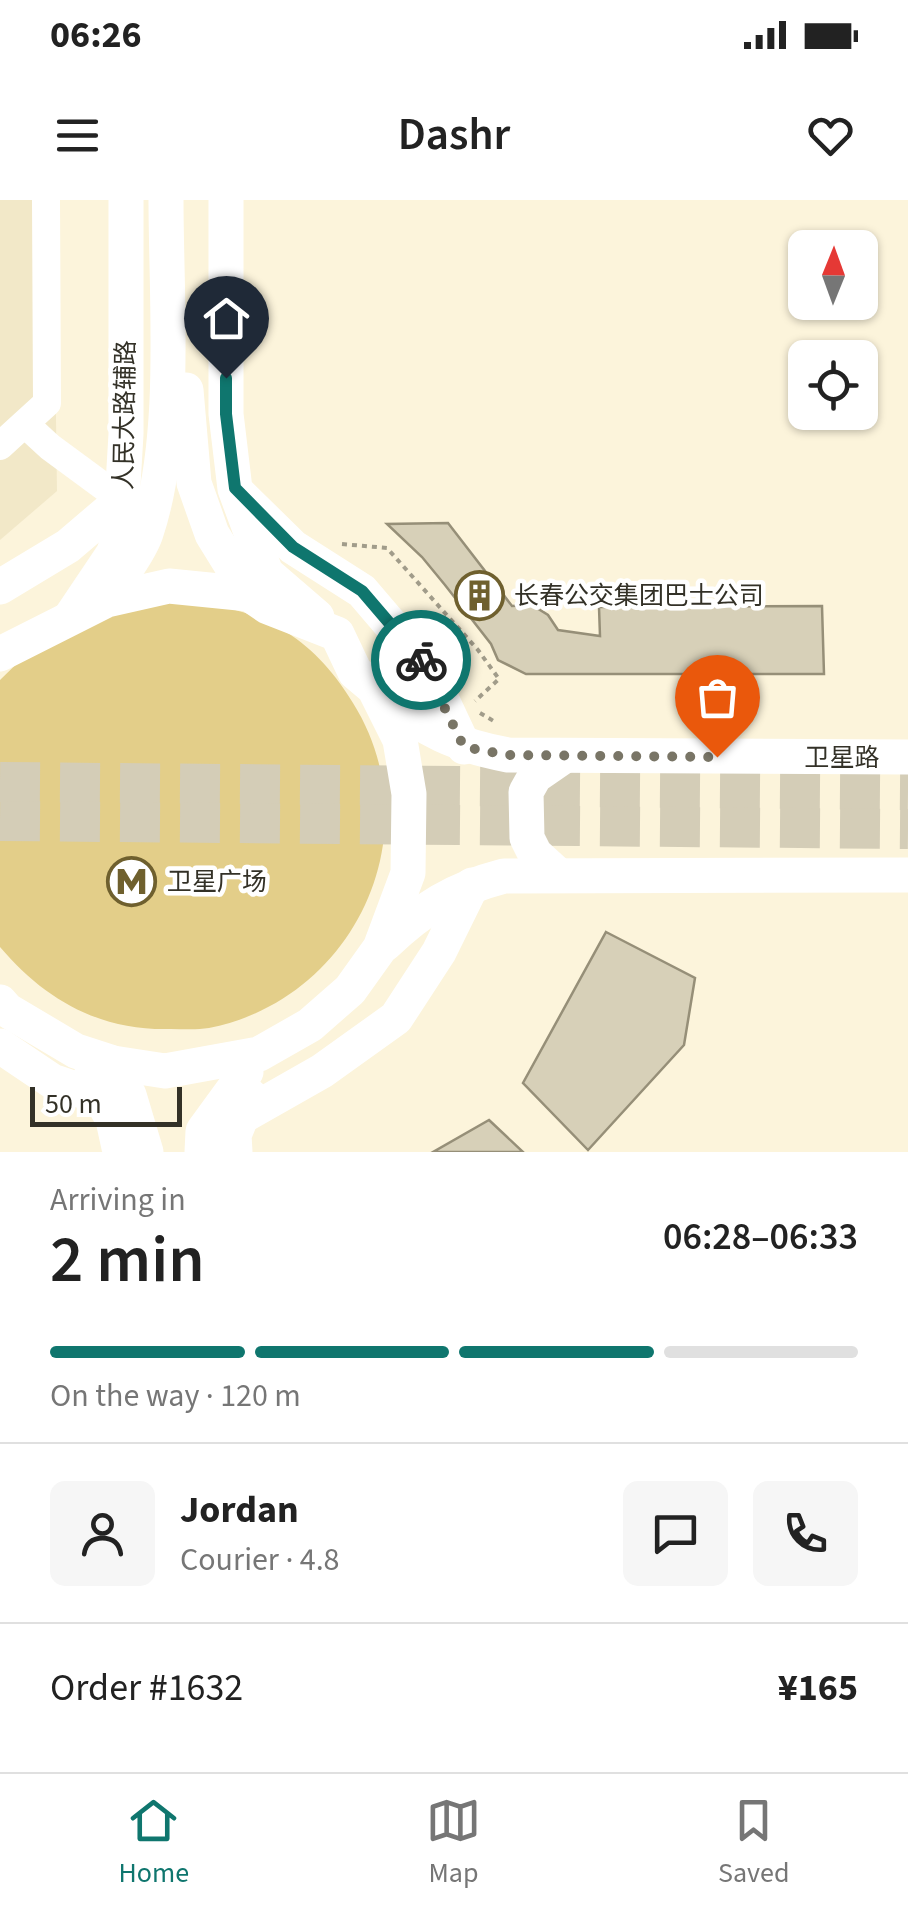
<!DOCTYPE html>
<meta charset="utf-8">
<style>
:root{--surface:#fff;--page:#f6f6f6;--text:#222;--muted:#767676;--line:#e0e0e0;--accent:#0f766e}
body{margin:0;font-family:"Source Sans 3","Noto Sans SC",sans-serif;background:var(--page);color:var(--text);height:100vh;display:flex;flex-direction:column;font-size:38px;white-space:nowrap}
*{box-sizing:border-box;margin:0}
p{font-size:32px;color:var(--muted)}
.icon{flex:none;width:55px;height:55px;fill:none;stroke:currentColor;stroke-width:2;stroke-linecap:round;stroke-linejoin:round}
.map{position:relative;height:952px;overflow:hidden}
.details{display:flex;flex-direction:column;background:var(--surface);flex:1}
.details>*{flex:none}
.needle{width:65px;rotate:1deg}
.buttons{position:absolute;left:788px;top:30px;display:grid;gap:20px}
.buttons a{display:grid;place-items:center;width:90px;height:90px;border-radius:15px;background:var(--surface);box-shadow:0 2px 8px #0004;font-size:50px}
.scale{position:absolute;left:30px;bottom:25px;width:152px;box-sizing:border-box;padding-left:10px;border:5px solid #333127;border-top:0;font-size:28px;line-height:35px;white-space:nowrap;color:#333127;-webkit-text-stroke:8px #fff;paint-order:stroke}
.pin{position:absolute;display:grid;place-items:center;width:85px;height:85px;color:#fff;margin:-102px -42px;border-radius:50% 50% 50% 0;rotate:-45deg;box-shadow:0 0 10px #0007}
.pin .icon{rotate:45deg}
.courier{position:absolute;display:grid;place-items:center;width:100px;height:100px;margin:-50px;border:8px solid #0f766e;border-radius:50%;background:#fff;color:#222;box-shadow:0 2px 12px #0007}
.overview em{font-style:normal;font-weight:600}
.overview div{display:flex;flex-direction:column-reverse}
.overview{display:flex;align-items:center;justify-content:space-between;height:170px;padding:0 50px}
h1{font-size:65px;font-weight:600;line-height:75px}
.bar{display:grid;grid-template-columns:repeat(4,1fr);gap:15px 10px;align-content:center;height:120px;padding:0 50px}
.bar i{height:12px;border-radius:8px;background:var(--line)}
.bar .on{background:var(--accent)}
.bar p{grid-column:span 4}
.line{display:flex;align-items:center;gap:25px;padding:0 50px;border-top:2px solid var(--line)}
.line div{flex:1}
.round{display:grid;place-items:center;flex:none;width:105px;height:105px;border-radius:15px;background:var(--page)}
.status{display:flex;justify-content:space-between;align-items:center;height:70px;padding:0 50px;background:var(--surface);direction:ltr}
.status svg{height:28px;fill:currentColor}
header{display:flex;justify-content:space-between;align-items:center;height:130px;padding:0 50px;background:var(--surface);font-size:45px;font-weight:600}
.menu{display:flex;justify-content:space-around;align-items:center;height:140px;border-top:2px solid var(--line);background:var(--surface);font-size:28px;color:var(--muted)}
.menu a{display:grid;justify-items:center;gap:5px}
.menu .on{color:var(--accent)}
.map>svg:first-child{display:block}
</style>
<div class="status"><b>06:26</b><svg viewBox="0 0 49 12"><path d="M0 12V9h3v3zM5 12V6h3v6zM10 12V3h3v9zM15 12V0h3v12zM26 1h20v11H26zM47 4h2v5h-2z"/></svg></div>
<header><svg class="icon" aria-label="menu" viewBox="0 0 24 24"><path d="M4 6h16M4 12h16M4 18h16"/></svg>Dashr<svg class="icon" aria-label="heart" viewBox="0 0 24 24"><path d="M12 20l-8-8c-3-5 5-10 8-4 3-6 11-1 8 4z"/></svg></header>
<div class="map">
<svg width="908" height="952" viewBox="0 0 908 952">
<rect width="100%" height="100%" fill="#fcf4db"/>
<path fill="#f2e8c8" d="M 0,0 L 53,0 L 57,291 L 0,340 Z"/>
<path fill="#e3ce89" d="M 163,398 C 206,403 249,408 286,432 C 314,449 337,476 353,503 C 433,631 356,799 209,828 C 197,830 183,829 171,829 C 100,831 45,800 0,747 L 0,480 L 42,439 Z"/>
<g fill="#d7d0b8" stroke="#968f78" stroke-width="2.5">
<path d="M 448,323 L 512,406 L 532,405 L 548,415 L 558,430 L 600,436 L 599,407 L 822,406 L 824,474 L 526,474 L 498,460 L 491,444 L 445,385 L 422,357 L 387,324 Z"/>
<path d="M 606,732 L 695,778 L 684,845 L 588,950 L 523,883 Z"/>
<path d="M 489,920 L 523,952 L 433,952 Z"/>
</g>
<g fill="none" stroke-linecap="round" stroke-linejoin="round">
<g stroke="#d4cdb7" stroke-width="40" stroke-dasharray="40 20" stroke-linecap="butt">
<path d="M 0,582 L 908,590"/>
<path d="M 0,621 L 908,629"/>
</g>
<g stroke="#a19c8a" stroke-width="4" stroke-dasharray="5 5" stroke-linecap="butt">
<path d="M 342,344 L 387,348 L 478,450 L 499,479 L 475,501"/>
<path d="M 480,513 L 497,523"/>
</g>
<g stroke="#fff" stroke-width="28">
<path d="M 25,224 L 50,247 L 122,300"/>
<path d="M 0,246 L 47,203 L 46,0"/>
</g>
<g stroke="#fff" stroke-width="35">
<path d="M 226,0 L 226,214 L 235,289 L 266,373 L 317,417"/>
<path d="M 186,190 L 194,283 L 212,334 L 249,394"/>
<path d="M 240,295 L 293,347 L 362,391 L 426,466 L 464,547"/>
<path d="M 119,380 C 128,365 141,349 146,333 C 178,238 166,101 166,0"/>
<path d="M 0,387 L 68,346 L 122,300"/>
<path d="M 72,415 L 113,354 L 120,336 L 126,234 L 126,0"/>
<path d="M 0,454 L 107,400 L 169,386 L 249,394 L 268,407 L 337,434 L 355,472 L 374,488 L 400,540 L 409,594 L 408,673 L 380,748 L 350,790 L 310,825 L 259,854 L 165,871 L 113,863 L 76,851 L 7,810 L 0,802"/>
<path d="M 385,497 C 425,531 456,545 508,555 L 908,557"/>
<path d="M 557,674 L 535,654 L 527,638 L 526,592 L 535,576 L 564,556"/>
<path d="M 385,744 C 423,708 454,689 504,676 L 908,675"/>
<path d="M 0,846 L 52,881 L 100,897"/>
<path d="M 113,863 L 129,895 L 146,952"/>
<path d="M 90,878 L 113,920 L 120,952"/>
<path d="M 241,917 L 322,871 L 396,818 L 439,752 L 472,685"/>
<path d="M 202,952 L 203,931 L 246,872"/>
<path d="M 235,952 L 234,935 L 250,896"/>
</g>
</g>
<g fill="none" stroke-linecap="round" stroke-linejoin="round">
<path stroke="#797566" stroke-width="10" stroke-dasharray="0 18" d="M 421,460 L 464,547 L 508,555 L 717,557"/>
<path stroke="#0f766e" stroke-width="12" d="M 226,178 L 226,214 L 235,288 L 293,347 L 362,391 L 421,460"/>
</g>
<defs>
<symbol id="building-ring" viewBox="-11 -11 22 22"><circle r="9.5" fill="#fff" stroke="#6f602e" stroke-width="1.5"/><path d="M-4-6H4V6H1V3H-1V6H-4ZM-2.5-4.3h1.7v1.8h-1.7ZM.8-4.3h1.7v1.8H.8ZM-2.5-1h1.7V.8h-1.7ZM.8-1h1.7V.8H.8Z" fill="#6f602e"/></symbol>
<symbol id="metro-ring" viewBox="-11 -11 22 22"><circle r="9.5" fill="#fff" stroke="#6f602e" stroke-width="1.5"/><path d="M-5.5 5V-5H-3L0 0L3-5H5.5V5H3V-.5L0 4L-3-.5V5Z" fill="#6f602e"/></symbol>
</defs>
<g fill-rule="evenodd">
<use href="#building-ring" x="452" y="368" width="55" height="55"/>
<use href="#metro-ring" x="104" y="654" width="55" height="55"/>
</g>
<g text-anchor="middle" stroke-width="9" stroke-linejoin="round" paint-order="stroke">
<g font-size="25" fill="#333127" stroke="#fff">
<text transform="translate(124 215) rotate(-89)" y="9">人民大路辅路</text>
<text x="842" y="566">卫星路</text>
</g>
<g font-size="25" fill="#333127" stroke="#fff" text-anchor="start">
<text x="514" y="404">长春公交集团巴士公司</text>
<text x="167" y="690">卫星广场</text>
</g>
</g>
</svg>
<div class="buttons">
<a><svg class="needle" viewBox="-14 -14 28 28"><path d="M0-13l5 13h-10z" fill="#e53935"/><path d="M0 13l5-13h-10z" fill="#767676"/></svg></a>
<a><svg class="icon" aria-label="locate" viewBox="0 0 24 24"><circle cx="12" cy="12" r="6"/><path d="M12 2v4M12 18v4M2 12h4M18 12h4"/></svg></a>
</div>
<div class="scale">50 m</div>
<div class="pin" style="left:717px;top:557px;background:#ea580c"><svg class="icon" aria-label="bag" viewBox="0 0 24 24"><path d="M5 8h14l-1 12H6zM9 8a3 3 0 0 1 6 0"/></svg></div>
<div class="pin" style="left:226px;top:178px;background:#1f2937"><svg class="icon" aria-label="home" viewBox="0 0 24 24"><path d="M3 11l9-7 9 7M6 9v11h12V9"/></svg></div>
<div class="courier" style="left:421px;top:460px"><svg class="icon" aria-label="bike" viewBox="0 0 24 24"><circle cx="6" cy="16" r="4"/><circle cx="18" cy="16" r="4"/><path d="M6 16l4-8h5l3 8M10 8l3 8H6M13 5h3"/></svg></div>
</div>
<section class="details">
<div class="overview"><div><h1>2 min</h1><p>Arriving in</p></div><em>06:28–06:33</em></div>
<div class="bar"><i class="on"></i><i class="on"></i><i class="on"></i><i></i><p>On the way · 120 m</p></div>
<div class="line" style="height:180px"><a class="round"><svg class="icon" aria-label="person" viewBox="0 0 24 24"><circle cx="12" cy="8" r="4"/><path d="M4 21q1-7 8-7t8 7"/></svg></a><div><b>Jordan</b><p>Courier · 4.8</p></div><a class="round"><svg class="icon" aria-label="chat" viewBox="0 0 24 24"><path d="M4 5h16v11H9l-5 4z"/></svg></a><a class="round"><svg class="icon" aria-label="phone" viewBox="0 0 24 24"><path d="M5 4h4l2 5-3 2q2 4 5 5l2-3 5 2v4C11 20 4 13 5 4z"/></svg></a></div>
<div class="line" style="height:130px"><div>Order #1632</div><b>¥165</b></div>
</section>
<nav class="menu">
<a class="on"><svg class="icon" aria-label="home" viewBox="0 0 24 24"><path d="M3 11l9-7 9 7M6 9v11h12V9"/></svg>Home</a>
<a><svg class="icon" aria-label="map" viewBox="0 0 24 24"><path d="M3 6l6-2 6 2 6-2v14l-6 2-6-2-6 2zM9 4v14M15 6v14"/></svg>Map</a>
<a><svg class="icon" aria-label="saved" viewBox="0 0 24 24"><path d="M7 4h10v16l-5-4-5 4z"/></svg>Saved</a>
</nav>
